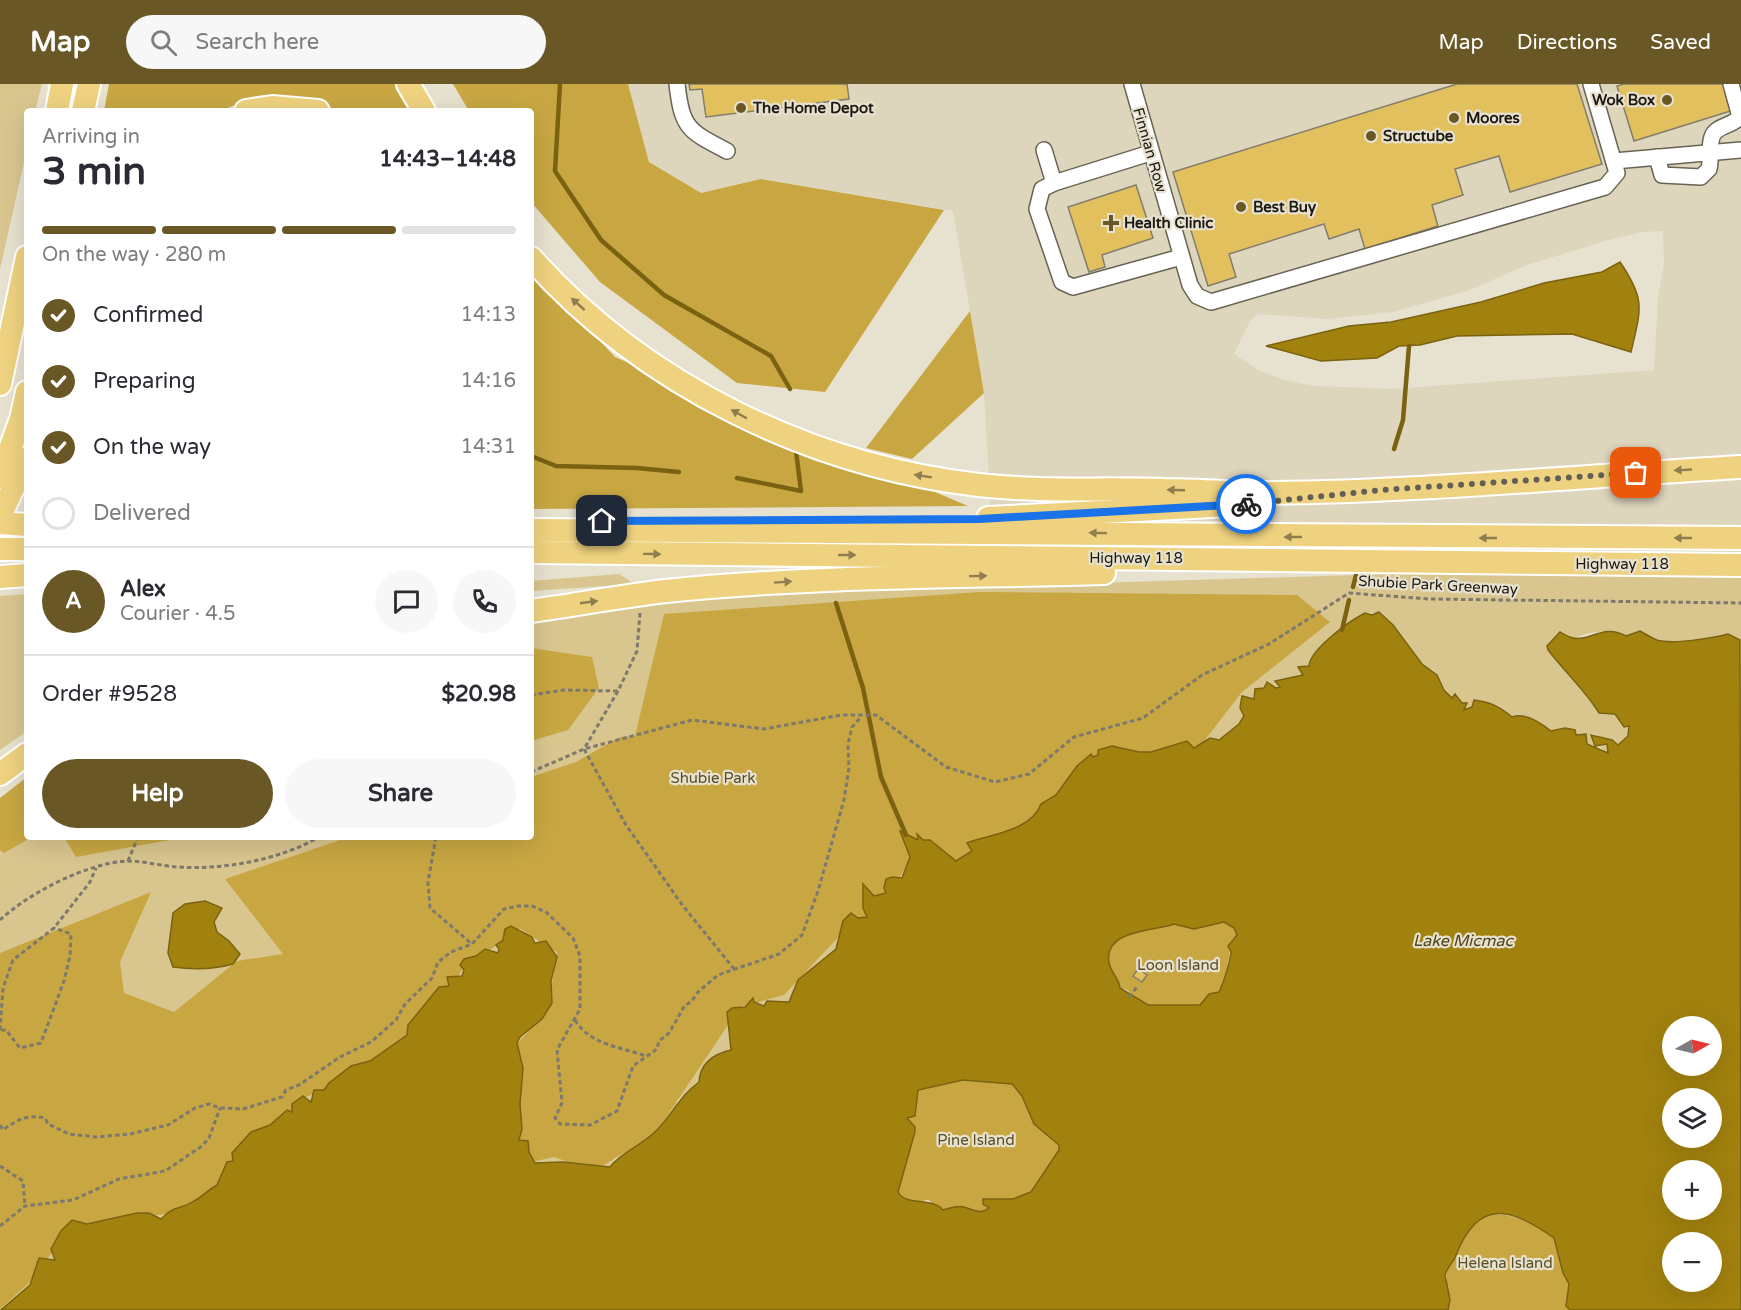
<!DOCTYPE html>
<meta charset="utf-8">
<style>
:root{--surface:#fff;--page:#f7f7f7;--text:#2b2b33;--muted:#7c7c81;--line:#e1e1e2;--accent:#695826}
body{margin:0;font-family:"Varela Round",sans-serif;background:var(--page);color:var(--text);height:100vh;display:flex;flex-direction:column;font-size:22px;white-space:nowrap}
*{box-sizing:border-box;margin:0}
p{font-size:20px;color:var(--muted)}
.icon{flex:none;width:33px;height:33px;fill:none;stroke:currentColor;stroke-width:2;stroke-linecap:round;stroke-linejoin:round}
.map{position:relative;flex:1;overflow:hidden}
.panel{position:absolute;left:24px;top:24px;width:510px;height:732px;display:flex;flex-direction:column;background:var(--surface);border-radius:6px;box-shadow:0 6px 24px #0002}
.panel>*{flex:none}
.needle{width:39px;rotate:82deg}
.buttons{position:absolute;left:1662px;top:932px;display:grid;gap:12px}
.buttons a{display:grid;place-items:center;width:60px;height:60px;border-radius:50%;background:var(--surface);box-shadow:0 6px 24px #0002;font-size:30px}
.pin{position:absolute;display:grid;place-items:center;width:51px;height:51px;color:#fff;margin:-26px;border-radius:12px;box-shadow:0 3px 9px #0006}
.courier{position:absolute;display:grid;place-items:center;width:60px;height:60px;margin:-30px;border:4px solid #1a73e8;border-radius:50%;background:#fff;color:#222;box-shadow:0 2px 8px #0007}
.headline em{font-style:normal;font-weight:800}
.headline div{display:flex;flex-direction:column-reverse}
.headline{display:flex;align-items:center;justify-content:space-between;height:102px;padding:0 18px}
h1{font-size:39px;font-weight:800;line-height:45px}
.bar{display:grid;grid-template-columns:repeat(4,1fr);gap:9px 6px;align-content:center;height:72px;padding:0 18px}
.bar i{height:8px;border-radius:4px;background:var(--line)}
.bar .selected{background:var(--accent)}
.bar p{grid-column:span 4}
.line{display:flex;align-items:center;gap:15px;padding:0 18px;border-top:2px solid var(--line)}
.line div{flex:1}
.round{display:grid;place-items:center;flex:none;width:63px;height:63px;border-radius:32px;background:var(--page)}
ol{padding:0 18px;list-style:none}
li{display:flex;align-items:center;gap:18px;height:66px}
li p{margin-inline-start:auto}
li .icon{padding:6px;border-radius:50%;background:var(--accent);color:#fff;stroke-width:4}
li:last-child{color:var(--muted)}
li i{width:33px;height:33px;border:3px solid var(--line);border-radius:50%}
.primary-button{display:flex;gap:12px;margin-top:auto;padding:12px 18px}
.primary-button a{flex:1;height:69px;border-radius:36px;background:var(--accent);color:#fff;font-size:24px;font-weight:800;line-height:69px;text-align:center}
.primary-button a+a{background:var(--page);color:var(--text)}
header{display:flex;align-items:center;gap:36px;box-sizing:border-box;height:84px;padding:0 30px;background:var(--accent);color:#fff}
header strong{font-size:28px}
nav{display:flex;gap:33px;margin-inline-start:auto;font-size:21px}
.search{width:420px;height:54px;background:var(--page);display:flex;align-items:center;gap:15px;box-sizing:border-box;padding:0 21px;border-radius:33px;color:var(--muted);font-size:22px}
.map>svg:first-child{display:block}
</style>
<header>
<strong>Map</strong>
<div class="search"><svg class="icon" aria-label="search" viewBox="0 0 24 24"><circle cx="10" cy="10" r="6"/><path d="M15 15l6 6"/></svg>Search here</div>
<nav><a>Map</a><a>Directions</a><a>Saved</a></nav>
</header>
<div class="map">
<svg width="1741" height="1226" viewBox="0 0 1741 1226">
<rect width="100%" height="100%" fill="#e7e1cf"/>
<path fill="#ded5bd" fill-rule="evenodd" d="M 628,0 L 1741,0 L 1741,473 L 993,464 L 984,309 L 953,127 L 761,95 L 701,109 L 649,78 ZM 1663,147 L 1664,179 L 1658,214 L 1654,286 L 1391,305 L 1316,302 L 1284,296 L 1260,287 L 1234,270 L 1250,237 L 1258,230 L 1328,235 L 1393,228 L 1470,206 L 1524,182 L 1608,156 L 1643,148 Z"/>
<g fill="#d9c68f">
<path d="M 0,0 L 42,0 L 35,27 L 27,27 L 27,65 L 0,185 Z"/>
<path d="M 1741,479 L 1741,559 L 1740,556 L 1725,550 C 1714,557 1669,560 1657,555 C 1651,553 1645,550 1640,547 L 1626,552 C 1614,545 1586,547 1574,555 L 1562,548 L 1547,562 L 1599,629 L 1615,630 L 1624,643 L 1629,642 L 1628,652 L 1618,661 L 1594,650 L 1591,651 L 1600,662 L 1607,660 L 1608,670 L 1600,663 L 1594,665 L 1565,644 L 1551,647 C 1541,639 1524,628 1512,633 L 1499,622 L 1473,622 L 1463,626 L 1467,621 L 1462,619 L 1457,611 L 1452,614 C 1444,607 1443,599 1437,591 C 1433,585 1427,584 1422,580 C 1406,565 1393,526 1365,529 C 1356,530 1350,540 1343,545 C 1330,556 1314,564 1310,581 L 1302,587 L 1303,591 L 1275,596 L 1280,604 L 1257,604 L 1254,615 L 1242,617 L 1240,622 L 1244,632 L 1239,640 L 1219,656 L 1210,654 L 1197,664 L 1192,662 L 905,784 L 902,794 L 897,796 L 867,833 L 858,834 L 842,846 L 836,865 L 796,899 L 789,918 L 767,917 L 765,922 L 750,915 L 745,923 L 736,923 L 727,938 L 731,966 L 719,969 L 699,998 L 678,1016 L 673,1028 L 624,1072 L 616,1074 L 610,1083 L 563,1078 L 535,1079 L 527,1056 L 519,1056 L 517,959 L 520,953 L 535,941 L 553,915 L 551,897 L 557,873 L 518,843 L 498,869 L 488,865 L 464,886 L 462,892 L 311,1010 L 311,1018 C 274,1029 247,1078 216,1101 C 197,1116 180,1115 161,1135 L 153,1131 L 55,1172 L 55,1176 L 43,1173 L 37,1178 L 30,1201 L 0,1226 L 0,715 L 27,753 L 531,753 L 531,525 L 584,515 Z"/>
<path d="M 619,490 L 635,500 L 531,507 L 531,497 Z"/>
<path d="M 27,510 L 27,647 L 0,666 L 0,512 Z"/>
</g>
<g fill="#c8a743">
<path d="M 109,0 L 398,0 L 414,27 C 389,27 354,32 330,27 C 294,20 256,7 222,27 L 104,27 Z"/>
<path d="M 453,0 L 628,0 L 649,78 L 701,109 L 761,95 L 944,126 L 825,308 L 737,299 L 600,198 L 531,118 L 531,27 L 469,27 Z"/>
<path d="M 531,183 L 615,273 L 968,422 L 531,425 Z"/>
<path d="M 970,227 L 984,309 L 912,375 L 866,364 Z"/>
<path d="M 980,508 L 1297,511 L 1330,538 L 1242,608 L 1201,661 L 1100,683 L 1009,786 L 909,778 L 884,819 L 846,845 L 784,911 L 740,923 L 655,1050 L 594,1087 L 554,1073 L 532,1078 L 511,1036 L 520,1019 L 515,962 L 548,926 L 557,868 L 520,845 L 465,883 L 404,958 L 341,1001 L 303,1014 L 192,1126 L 71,1144 L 28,1200 L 0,1225 L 0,869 L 151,808 L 120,878 L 124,909 L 174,928 L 237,877 L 283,870 L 225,795 L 349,753 L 531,753 L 531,693 L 576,678 L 620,653 L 635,652 L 664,530 Z"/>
<path d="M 531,564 L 592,573 L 599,604 L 568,646 L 531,657 Z"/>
<path d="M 27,693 L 27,753 L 32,753 L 4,769 L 0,766 L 0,714 Z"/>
<path d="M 64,753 L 186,753 L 76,773 Z"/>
<path d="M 1224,838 L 1235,844 L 1237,851 L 1231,857 L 1226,895 L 1219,908 L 1209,910 L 1200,921 L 1145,921 L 1127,906 L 1121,904 C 1117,895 1111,887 1109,879 C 1103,844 1157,848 1174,840 L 1194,845 Z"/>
<path d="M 963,996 L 1010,999 L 1022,1012 L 1034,1040 L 1059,1061 L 1060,1066 L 1031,1108 L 1013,1115 L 984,1115 L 989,1124 L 986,1127 L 975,1128 L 964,1123 L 943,1126 L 928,1116 L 914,1118 L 903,1114 L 898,1108 L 916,1046 L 907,1034 L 915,1032 L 918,1006 Z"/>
<path d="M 1494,1130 C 1518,1131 1535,1141 1554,1154 L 1563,1189 L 1569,1200 L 1566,1222 L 1570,1226 L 1448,1226 L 1446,1186 L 1471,1142 L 1479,1134 Z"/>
</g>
<g fill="#a2820e" stroke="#7a6210" stroke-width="1.5" fill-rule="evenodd">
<path d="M 1620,178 C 1646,216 1641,225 1631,268 L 1572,250 L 1457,252 L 1420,261 L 1399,262 L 1377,274 L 1321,277 L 1266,262 L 1349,242 L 1391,238 L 1481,218 L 1544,199 L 1602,188 Z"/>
<path d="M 1379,528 L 1393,541 L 1422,580 L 1437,591 L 1444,606 L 1452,614 L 1455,610 L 1462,619 L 1467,619 L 1464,626 L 1472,623 L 1474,616 C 1490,618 1499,622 1512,633 C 1524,628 1541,639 1551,647 L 1565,644 L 1575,646 L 1576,651 L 1586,650 L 1587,660 L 1608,669 L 1607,660 L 1595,662 L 1591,651 L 1612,656 L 1618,661 L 1628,652 L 1629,642 L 1624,643 L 1615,630 L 1599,629 C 1585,606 1565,588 1548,566 L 1547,562 L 1560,548 C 1564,550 1569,553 1573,554 C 1589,558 1604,539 1626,552 L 1640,547 C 1645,550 1652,554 1657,556 C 1672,561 1713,554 1728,550 L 1740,556 L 1741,1226 L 1570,1226 L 1566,1222 L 1569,1200 L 1563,1189 L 1554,1154 C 1511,1124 1479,1113 1456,1171 C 1454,1178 1447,1183 1445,1191 L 1450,1216 L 1448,1226 L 1,1226 L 30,1201 L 39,1174 L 55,1176 L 51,1165 L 61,1147 L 72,1136 L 87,1140 L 137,1129 L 149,1129 L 161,1135 C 175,1120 179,1127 194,1117 C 202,1113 208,1106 217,1101 L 227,1078 L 233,1077 L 232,1069 L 251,1048 L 270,1041 L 287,1026 L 292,1028 L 292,1020 L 303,1012 L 311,1018 L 314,1006 L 324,1006 L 329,999 L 351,982 L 370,977 L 407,951 L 408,941 L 439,903 L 449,902 L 447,893 L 462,892 L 464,886 L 460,881 L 464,875 L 476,872 L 485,865 L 498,869 L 499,865 L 496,861 L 503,856 L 505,845 L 511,842 L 532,853 L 535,859 L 546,857 L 557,873 L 551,897 L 552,919 L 542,935 L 520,953 L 517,959 L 523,984 L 520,1020 L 522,1045 L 519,1056 L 528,1057 L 529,1068 L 535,1079 L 563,1078 L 610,1083 C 621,1068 643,1061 657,1046 C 673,1029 680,1012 699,998 C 700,980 713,970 731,966 L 727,928 L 732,924 L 745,923 L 753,914 L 754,918 L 764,922 L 767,917 L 789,918 L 798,896 L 836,865 L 843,837 L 851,829 L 858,834 L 867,833 L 863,824 L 863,800 L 874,812 L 886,809 L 884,804 L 886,795 L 892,793 L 902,794 L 910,773 L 900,747 L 916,755 L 918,755 L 917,750 L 923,756 L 930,756 L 956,777 L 972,767 L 967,759 C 991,750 1031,747 1041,720 L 1056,711 L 1077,682 L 1091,670 L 1093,673 L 1098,671 L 1098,666 L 1112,662 L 1139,668 L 1151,668 L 1187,657 L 1194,664 L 1210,654 L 1219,656 L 1239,640 L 1244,632 L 1240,624 L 1242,612 L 1254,615 L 1255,605 L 1264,604 L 1267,598 L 1276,604 L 1280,603 L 1275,597 L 1303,591 L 1298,583 L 1309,582 C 1310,565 1351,536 1365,529 L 1372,531 ZM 1224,838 L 1234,844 L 1237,851 L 1228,862 L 1231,868 C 1229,882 1225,895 1219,908 L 1209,910 L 1200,921 L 1148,921 L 1120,904 C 1119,894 1111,889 1109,879 C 1103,845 1156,847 1174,840 L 1194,845 ZM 1672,942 L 1712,942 L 1712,981 L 1672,981 ZM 963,996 L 1012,1000 L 1022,1012 L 1034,1040 L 1059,1061 L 1059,1066 L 1031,1108 L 1013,1115 L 983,1115 L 983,1120 L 989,1124 C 980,1131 974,1126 964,1123 C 958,1121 949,1124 943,1126 C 931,1112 906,1123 898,1108 L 915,1048 L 915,1043 L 907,1034 L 915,1032 L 918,1006 ZM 1672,1014 L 1712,1014 L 1712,1053 L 1672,1053 ZM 1672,1086 L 1712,1086 L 1712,1125 L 1672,1125 ZM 1672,1158 L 1712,1158 L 1712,1197 L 1672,1197 Z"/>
<path d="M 205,817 L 222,824 L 214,838 L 217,848 L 229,857 L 240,870 L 233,880 C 212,886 194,886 173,883 L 168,869 L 173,829 L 185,820 Z"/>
</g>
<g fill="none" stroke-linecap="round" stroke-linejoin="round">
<g stroke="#7a6210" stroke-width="4.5">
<path d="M 560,0 L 555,87 L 601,156 L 664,211 L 771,272 L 790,305"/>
<path d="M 1394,365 L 1403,336 L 1409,262"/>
<path d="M 531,372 L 556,382 L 637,384 L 679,388"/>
<path d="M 737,394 L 801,407 L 796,367"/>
<path d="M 1353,503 L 1356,491"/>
<path d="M 836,519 L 863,604 L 881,693 L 906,751"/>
<path d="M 1342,546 L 1349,516"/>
</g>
</g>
<g fill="#e2c05e" stroke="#837d6d" stroke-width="1.5">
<path d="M 689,0 L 847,0 L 849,15 L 706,33 L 702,5 L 690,6 Z"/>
<path d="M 1457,0 L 1577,0 L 1602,80 L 1510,108 L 1499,72 L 1455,85 L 1463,111 L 1432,121 L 1438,142 L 1365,165 L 1359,145 L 1329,155 L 1324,140 L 1229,170 L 1236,193 L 1208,202 L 1173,88 Z"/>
<path d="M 1624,0 L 1729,0 L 1737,25 L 1634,57 L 1617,2 Z"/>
<path d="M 1136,101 L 1153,154 L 1102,171 L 1105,183 L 1089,188 L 1068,123 Z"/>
<path d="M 1138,885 L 1147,891 L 1142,898 L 1133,892 Z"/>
</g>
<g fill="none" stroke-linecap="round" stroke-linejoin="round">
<defs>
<g id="minor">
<path d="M 677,0 C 682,44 688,47 727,67"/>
<path d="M 1132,0 L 1190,201 L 1197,212 L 1211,218 L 1605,103 L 1617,89 L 1591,0"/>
<path d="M 1044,66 L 1054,99"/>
<path d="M 1150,69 L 1054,99 L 1042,105 L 1037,125 L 1062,198 L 1073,203 L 1181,173"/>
<path d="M 1657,73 L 1662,91 L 1701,93 L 1709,85 C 1712,75 1707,54 1716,47 C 1724,40 1731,42 1740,33 L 1731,0"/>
<path d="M 1614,77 L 1741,66"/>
</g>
<g id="highway">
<path d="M 408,0 L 424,27"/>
<path d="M 57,27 L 62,0"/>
<path d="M 83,27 L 89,0"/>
<path d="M 246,27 L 272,23 L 318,27"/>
<path d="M 531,174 C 644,301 811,382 979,401 C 1040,408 1103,404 1165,406 C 1197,406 1229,409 1261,409 C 1421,408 1581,392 1741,383"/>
<path d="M 0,300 L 27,173"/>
<path d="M 0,393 L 21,335 L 27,308"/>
<path d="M 0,432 L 27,374"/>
<path d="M 988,434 L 1231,421"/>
<path d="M 0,439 L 27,441"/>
<path d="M 531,446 L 1741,454"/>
<path d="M 0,465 L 27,465"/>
<path d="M 531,468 L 1741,481"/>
<path d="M 0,493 L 27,491"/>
<path d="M 531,527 C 576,521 621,512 666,507 C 812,492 958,493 1104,489"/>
<path d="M 0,690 L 27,670"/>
</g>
</defs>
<use href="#minor" stroke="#696354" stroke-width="18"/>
<use href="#highway" stroke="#fff" stroke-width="26"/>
<g stroke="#7d796d" stroke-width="3" stroke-dasharray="4.5 3" stroke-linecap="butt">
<path d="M 640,529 L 637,567 L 618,607 L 584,665 L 626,741 L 683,822 L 735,886"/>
<path d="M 531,611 L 564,606 L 618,607"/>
<path d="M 531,688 L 584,665 L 692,636 L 764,645 L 841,631 L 876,631 L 946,683 L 995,698 L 1029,690 L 1074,653 L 1143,634 L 1202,591 L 1269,560 L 1349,509 L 1429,515 L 1741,519"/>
<path d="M 436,753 L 428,798 L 430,824 L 472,860"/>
<path d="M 128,777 L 138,753"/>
<path d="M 0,836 C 29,809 87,779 127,777 C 144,777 161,782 178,783 C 224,786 279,776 319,753"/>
<path d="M 1129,913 L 1137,903"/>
<path d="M 575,936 C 590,961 621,963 646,972"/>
<path d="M 0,946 L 3,904 L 13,876 L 54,844 L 90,798 L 96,784"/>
<path d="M 1,946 L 6,946 L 20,964 L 41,959 L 64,897 L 70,872 L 71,850 L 54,844"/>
<path d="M 0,1041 L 3,1046 C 17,1036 27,1030 45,1034 L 48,1040 L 69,1050 L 96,1053 L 130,1050 L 168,1041 L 195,1024 L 209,1020 L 220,1024 L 243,1025 L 282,1013 L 286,1006 L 299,1001 L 340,973 L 371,958 L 396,936 L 405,920 L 432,894 L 438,878 L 451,868 L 472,860 L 504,825 L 518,822 L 532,822 L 546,828 L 573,854 L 580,872 L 580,925 L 557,966 L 562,1019 L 555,1034 L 560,1040 L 590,1041 L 617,1027 L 633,982 L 657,965 L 659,957 L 669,949 L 685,921 L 691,918 L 698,908 L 718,891 L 779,870 L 802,851 L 818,807 L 844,716 L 849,684 L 848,660 L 852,643 L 861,633"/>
<path d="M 0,1082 L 23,1097 L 25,1122"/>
<path d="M 0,1142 L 25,1122 L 73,1116 L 119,1095 L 165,1087 L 202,1062 L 209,1054 L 220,1024"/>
</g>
<use href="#minor" stroke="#fff" stroke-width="15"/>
<use href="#highway" stroke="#efd27f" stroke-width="22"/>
</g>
<defs><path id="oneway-solid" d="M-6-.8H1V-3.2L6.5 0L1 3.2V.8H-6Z" transform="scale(1.5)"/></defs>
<g fill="#907f4e">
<use href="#oneway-solid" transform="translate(578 220) rotate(-138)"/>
<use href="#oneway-solid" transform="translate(739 330) rotate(-151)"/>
<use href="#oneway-solid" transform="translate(1683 386) rotate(177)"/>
<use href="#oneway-solid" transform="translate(923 392) rotate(-171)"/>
<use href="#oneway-solid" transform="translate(1176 406) rotate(-178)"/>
<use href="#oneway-solid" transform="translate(1098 449) rotate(-179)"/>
<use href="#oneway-solid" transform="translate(1293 453) rotate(-180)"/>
<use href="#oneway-solid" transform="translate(1488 454) rotate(-180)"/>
<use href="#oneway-solid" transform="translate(1683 454) rotate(-180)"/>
<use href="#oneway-solid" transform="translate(652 470) rotate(1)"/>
<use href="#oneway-solid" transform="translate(847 471)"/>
<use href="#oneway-solid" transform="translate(978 492) rotate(-1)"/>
<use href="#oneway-solid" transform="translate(783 498) rotate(-4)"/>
<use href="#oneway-solid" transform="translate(589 518) rotate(-8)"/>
</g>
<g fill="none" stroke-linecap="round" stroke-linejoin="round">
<path stroke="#635f55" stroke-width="6" stroke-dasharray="0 10.8" d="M 1246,420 L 1382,406 L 1636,389"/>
<path stroke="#1a73e8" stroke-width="8" d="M 602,437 L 980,435 L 1246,420"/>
</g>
<g fill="#695826" stroke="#e7e1cf" stroke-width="2">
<circle cx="1667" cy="16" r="6"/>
<circle cx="741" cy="24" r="6"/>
<circle cx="1454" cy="34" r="6"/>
<circle cx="1371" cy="52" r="6"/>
<circle cx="1241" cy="123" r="6"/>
<path d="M1108 130h6v6h6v6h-6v6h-6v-6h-6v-6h6z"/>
</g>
<g text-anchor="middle" stroke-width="4.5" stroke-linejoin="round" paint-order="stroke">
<g font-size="15" font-weight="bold" fill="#1c1913" stroke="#e7e1cf" text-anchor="start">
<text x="1655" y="21" text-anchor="end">Wok Box</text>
<text x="753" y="29">The Home Depot</text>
<text x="1466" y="39">Moores</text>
<text x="1383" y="57">Structube</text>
<text x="1253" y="128">Best Buy</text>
<text x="1124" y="144">Health Clinic</text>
</g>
<g font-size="15" fill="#1c1913" stroke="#e7e1cf">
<text transform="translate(1150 66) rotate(74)" y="5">Finnian Row</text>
<text x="1136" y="479">Highway 118</text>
<text x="1622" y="485">Highway 118</text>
<text transform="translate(1438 501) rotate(3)" y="5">Shubie Park Greenway</text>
</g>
<g font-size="15" fill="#5b4d24" stroke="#e7e1cf">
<text x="713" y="699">Shubie Park</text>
<text x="1178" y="886">Loon Island</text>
<text x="976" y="1061">Pine Island</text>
<text x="1505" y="1184">Helena Island</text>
</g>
<g font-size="16" font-style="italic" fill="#514319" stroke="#e7e1cf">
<text x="1463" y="862">Lake Micmac</text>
</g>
</g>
</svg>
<div class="buttons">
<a><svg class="needle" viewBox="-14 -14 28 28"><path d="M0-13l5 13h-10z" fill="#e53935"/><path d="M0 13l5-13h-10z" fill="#7c7c81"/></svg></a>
<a><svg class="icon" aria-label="layers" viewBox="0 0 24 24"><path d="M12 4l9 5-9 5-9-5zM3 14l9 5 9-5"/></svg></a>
<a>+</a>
<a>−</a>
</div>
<div class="pin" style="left:1636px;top:389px;background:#ea580c"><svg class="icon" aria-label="bag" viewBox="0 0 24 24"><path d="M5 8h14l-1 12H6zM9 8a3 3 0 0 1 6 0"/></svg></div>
<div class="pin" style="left:602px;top:437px;background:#1f2937"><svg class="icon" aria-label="home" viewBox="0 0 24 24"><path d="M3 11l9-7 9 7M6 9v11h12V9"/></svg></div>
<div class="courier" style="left:1246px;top:420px"><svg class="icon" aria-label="bike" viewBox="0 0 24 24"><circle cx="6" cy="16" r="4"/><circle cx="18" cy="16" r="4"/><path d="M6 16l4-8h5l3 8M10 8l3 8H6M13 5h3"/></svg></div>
<section class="panel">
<div class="headline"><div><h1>3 min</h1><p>Arriving in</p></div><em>14:43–14:48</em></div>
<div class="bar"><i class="selected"></i><i class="selected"></i><i class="selected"></i><i></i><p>On the way · 280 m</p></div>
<ol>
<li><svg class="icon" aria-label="check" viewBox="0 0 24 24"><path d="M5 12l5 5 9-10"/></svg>Confirmed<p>14:13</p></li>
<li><svg class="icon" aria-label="check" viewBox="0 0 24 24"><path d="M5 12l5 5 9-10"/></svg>Preparing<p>14:16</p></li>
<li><svg class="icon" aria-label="check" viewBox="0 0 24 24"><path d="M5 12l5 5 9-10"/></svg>On the way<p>14:31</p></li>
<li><i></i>Delivered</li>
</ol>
<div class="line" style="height:108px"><b class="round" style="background:var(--accent);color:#fff">A</b><div><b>Alex</b><p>Courier · 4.5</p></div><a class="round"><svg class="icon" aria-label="chat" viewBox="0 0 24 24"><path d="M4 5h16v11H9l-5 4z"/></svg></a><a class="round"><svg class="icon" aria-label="phone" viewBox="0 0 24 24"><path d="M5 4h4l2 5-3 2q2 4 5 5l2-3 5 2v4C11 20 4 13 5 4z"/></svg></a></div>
<div class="line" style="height:78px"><div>Order #9528</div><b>$20.98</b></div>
<div class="primary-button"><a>Help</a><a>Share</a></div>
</section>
</div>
